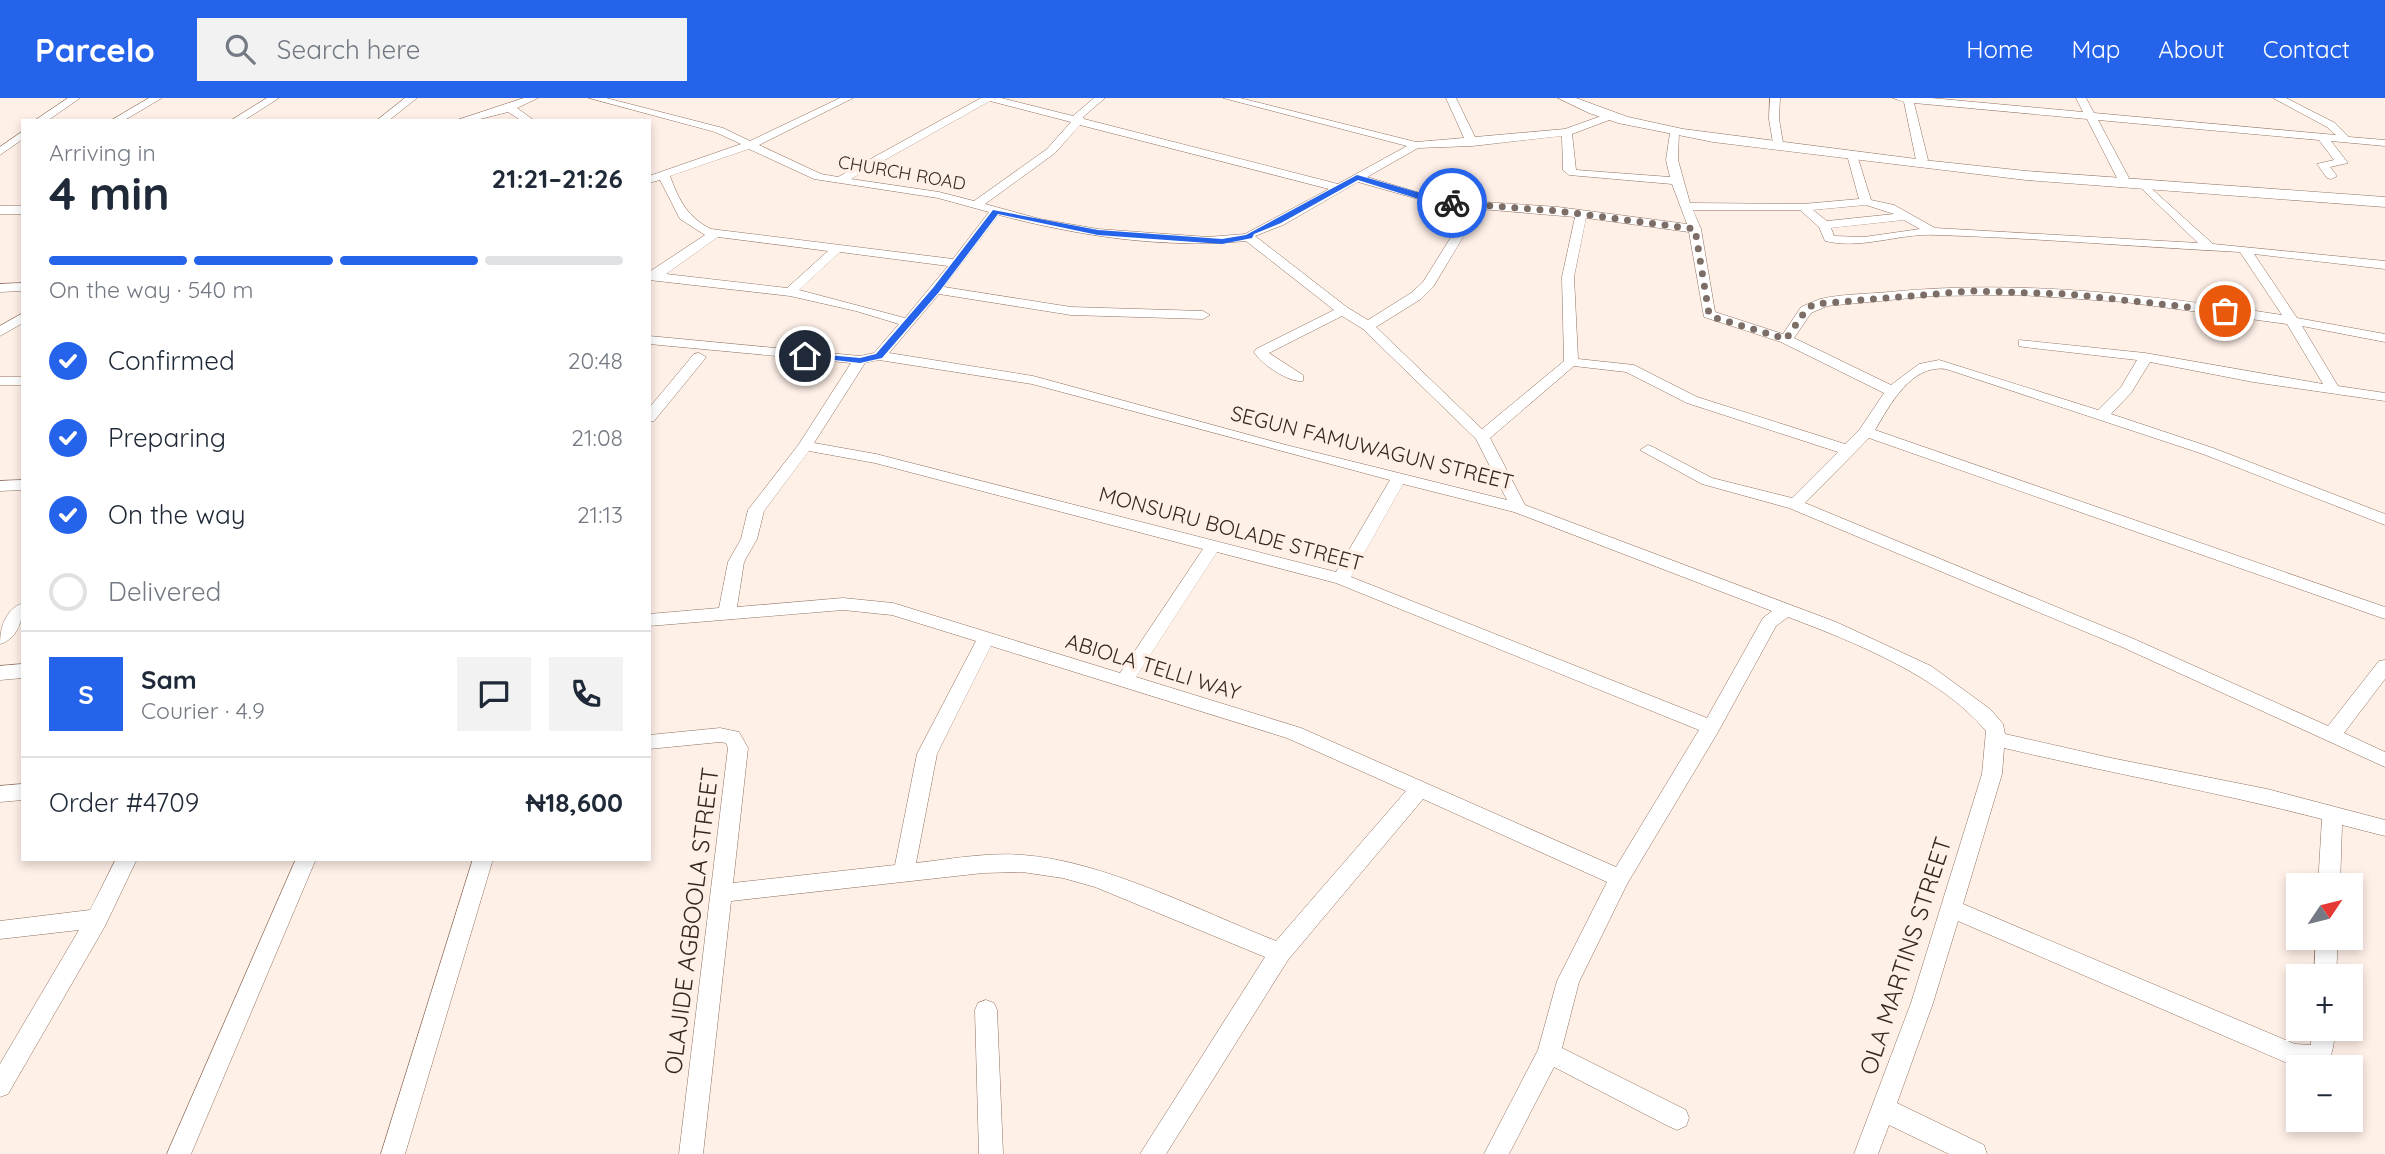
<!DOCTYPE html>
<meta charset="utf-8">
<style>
:root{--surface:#fff;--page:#f2f2f3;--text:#1f2937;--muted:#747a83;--line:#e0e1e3;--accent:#2563eb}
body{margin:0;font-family:Quicksand,sans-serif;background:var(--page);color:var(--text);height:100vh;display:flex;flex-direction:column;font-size:26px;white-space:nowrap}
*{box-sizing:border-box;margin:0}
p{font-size:23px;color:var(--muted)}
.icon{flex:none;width:38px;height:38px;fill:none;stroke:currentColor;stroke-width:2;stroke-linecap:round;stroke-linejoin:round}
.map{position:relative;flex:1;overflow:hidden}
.details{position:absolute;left:21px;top:21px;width:630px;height:742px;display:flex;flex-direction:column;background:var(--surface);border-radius:0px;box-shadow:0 4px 10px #0003}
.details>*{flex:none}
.needle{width:46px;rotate:55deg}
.tools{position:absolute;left:2286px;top:775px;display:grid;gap:14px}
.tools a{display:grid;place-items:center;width:77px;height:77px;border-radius:0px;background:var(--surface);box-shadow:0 4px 10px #0003;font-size:35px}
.pin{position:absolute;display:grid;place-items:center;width:60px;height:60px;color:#fff;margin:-30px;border:4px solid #fff;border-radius:50%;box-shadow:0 2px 7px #0007}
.courier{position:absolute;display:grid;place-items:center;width:70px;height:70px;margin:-35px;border:5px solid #2563eb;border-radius:50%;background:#fff;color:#222;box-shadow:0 2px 9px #0007}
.overview em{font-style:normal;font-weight:700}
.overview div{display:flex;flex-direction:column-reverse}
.overview{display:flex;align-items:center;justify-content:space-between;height:119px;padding:0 28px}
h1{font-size:46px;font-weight:700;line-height:52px}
.bar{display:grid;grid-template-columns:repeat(4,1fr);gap:10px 7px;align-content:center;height:84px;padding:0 28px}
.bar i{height:9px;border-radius:5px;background:var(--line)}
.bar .current{background:var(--accent)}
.bar p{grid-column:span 4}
.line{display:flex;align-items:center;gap:18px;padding:0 28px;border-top:2px solid var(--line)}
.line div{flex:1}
.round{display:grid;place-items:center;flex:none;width:74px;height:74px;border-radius:0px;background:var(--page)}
ol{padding:0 28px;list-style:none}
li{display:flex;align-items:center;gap:21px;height:77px}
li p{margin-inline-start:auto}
li .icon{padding:7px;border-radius:50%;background:var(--accent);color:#fff;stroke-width:4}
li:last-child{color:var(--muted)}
li i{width:38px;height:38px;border:4px solid var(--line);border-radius:50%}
header{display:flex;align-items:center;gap:42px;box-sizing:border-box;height:98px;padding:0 35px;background:var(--accent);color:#fff}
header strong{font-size:33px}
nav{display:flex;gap:38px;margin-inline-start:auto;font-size:24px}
.search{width:490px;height:63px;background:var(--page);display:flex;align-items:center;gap:18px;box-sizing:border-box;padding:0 24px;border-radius:0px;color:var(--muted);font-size:26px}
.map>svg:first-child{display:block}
</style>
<header>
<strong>Parcelo</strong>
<div class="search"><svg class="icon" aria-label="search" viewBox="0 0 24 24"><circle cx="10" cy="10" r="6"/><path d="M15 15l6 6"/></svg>Search here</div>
<nav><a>Home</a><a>Map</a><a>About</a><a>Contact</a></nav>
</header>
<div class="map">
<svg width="2385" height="1056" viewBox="0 0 2385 1056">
<rect width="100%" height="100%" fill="#feefe7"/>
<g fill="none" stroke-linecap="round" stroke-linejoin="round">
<defs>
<g id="minor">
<path d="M 68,0 L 80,0 L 47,23 L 34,23 Z"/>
<path d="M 149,0 L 162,0 L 123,23 L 110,23 Z"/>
<path d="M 267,0 L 279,0 L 243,23 L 230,23 Z"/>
<path d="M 405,0 L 417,0 L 388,23 L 376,23 Z"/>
<path d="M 524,0 L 538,0 L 517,10 L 535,23 L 522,23 L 508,14 L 472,23 L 454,23 Z"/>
<path d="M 589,0 L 606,0 L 723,30 L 750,43 L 840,0 L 853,0 L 759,47 L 821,76 L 838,79 L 981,0 L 1001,0 L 1073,18 L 1094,0 L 1105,0 L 1083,19 L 1084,21 L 1338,86 L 1407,48 L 1223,0 L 1240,0 L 1416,44 L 1464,40 L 1446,0 L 1456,0 L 1475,39 L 1565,31 L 1604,17 L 1612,17 L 1612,21 L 1572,36 L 1576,72 L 1670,79 L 1666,62 L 1670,35 L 1679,33 L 1678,62 L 1690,105 L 1803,106 L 1859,101 L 1847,57 L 1852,54 L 1857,57 L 1871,102 L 1894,107 L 1935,130 L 2198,145 L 2139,88 L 2139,84 L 2143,83 L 2213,146 L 2385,163 L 2385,171 L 2254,156 L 2297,220 L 2385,236 L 2385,244 L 2302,228 L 2338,288 L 2385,295 L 2385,303 L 2253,284 L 2150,264 L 2131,295 L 2111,316 L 2213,350 L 2385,416 L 2385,427 L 2203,356 L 1946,271 C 1911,266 1890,307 1875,332 L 2385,509 L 2385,521 L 1869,340 L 1805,405 L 2134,541 L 2328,628 L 2379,563 L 2385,562 L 2385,581 L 2344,635 L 2385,654 L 2385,669 L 2122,549 L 1789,410 L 1702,386 L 1640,352 L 1648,347 L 1653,349 L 1712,380 L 1792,400 L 1838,354 L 1687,305 L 1626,274 L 1574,268 L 1490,340 L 1525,407 L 1836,524 L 1931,568 L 1990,611 L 2003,626 L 2005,636 L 2111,660 L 2267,691 L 2385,722 L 2385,738 L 2342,727 L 2340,788 L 2318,788 L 2322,721 C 2217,694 2110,675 2004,650 L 2002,676 L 1963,806 L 2295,946 L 2311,947 L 2311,931 L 2335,931 C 2333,965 2328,971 2294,968 L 1958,823 L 1933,905 L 1897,1005 L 1984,1047 L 1987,1056 L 1949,1056 L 1889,1027 L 1878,1056 L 1854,1056 L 1911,905 L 1982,676 L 1986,633 C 1940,578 1854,544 1788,519 L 1776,528 L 1718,634 L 1627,786 L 1579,884 L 1562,950 L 1686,1012 L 1689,1020 L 1686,1028 L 1677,1032 L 1668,1028 L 1554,969 L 1509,1056 L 1484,1056 L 1538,952 L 1557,883 L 1607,784 L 1423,701 L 1288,862 L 1166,1056 L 1140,1056 L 1265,859 L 1095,789 L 1063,780 L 1022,774 L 983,775 L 731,803 L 703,1056 L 679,1056 L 728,650 L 726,645 L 720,644 L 649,651 L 649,637 L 720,630 L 739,634 L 748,650 L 733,785 L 895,767 L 917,656 L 976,543 L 892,517 L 843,512 L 649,528 L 649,516 L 719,510 L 728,464 L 741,441 L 748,412 L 799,346 L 851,265 L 649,246 L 649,238 L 860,258 L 874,255 L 899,226 L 856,213 L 790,198 L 649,182 L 649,174 L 705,137 L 680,121 L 660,82 L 649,85 L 649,78 L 741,46 L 715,34 ZM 990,3 L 1071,24 L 1047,51 L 974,103 L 939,94 L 851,81 ZM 1080,27 L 1329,91 L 1245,136 L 1208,139 L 1098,131 L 1040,121 L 985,106 L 1055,55 ZM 1562,38 L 1563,72 L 1569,77 L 1672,86 L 1687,126 L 1558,109 L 1440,101 L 1367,79 L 1418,50 L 1472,48 ZM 749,51 L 814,81 L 938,100 L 989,114 L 953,161 L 711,131 C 687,119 679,102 670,78 ZM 1358,84 L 1439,107 L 1469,110 L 1423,184 L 1411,195 L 1368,222 L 1348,210 L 1255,138 L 1283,127 ZM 1866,107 L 1894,116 L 1827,123 L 1813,112 ZM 1480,111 L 1575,119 L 1562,179 L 1564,263 L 1482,331 L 1376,229 L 1421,201 L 1433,189 ZM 1693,112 L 1800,112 L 1819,129 L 1825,143 C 1863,152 1898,135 1936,137 C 2037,140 2139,149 2240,154 L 2282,217 C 2152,197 2020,181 1889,194 C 1867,196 1842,196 1820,201 L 1801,209 L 1783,236 L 1715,214 L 1701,131 ZM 999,117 C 1079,138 1164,151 1246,143 L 1334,212 L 1256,251 L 1254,254 C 1261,266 1289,285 1303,283 L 1303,277 L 1269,255 L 1342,218 L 1363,231 L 1476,341 L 1507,402 L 1286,347 L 1033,278 L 889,255 L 939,196 L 1071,217 L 1203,221 L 1210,217 L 1203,213 L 1071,209 L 944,189 ZM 1586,120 L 1689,134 L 1704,219 L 1781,244 L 1884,295 L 1860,331 L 1845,346 L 1697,299 L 1634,267 L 1578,261 L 1574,179 ZM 1904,122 L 1920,131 L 1864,139 L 1834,138 L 1831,130 ZM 718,139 L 828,153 L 787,190 L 666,176 ZM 840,154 L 948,168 L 905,220 L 799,192 ZM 2020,197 L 2125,204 L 2287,226 L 2323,286 L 2145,255 L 2019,242 L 2019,248 L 2024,249 L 2137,262 L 2121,289 L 2098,312 L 1939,262 L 1919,266 L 1891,287 L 1794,240 L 1811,215 L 1827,208 L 1932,198 ZM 879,262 L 1032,286 L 1390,382 L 1336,474 L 876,356 L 814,345 L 865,265 ZM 809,353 L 875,365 L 1203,451 L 1120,575 L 893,505 L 843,500 L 737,509 L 744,464 L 757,441 L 764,413 ZM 1403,386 L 1514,414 L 1772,513 L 1763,520 L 1707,620 L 1351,479 ZM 1217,454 L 1336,485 L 1699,632 L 1616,769 L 1301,630 L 1136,579 ZM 991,548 L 1287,640 L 1406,693 L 1276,843 C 1200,813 1104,763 1023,757 C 988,754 951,761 916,765 L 937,656 Z"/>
<path d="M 1770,0 L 1780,0 L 1779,21 L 1783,45 L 1778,48 L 1773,45 L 1769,21 Z"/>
<path d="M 1893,0 L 1931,0 L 2083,14 L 2076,0 L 2086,0 L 2094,15 L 2336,37 L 2327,29 L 2273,0 L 2286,0 L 2335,25 L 2349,39 L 2385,42 L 2385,48 L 2331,43 L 2348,65 L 2330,69 L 2337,78 L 2331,81 L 2327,80 L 2317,66 L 2334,62 L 2319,42 L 2098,22 L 2129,80 L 2123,83 L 2117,80 L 2087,21 L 1914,5 L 1928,62 L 1922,65 L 1916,62 L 1904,4 Z"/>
<path d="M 23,33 L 23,41 L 0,57 L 0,49 Z"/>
<rect x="0" y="108" width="23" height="8"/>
<path d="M 23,185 L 23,193 L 0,194 L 0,186 Z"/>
<path d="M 23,215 L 23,225 L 0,238 L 0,228 Z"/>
<path d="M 699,255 L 706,259 L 704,262 L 654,323 L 649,324 L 649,310 L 694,256 Z"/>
<rect x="0" y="279" width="23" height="8"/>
<path d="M 23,382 L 23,392 L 0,393 L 0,383 Z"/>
<path d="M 23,505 C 23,521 18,541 0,546 C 0,530 5,511 23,505 Z"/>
<path d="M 23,566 L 23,580 L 0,582 L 0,568 Z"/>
<path d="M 23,686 L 23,702 L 0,704 L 0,688 Z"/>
<path d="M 116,761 L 137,761 L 105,828 L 8,996 L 0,999 L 0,966 L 79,832 L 0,841 L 0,823 L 90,812 Z"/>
<path d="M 296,761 L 316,761 L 191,1056 L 167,1056 Z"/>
<path d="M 473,761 L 493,761 L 405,1056 L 381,1056 Z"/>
<path d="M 2316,840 L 2338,840 L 2336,878 L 2314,878 Z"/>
<path d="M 986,902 L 994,905 L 997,912 L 1003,1056 L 979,1056 L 975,912 L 978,905 Z"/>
</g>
<path id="major" d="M 1558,0 L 1576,0 L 1628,19 L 1683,31 L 1932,63 L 2026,73 L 2385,99 L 2385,109 L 2026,82 L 1713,44 L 1618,25 L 1589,15 Z"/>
</defs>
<use href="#minor" stroke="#91715f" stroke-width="1"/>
<use href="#major" stroke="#91715f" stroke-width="1"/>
<use href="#minor" fill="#fff" fill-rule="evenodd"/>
<use href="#major" fill="#fff" fill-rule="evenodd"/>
</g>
<path fill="#2563eb" d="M 1357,77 L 1456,105 L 1452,108 L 1422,102 L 1358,82 L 1281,125 L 1254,136 L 1252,140 L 1222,146 L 1098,137 L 998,116 L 939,194 L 882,260 L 860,265 L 801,258 L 805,255 L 860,260 L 876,256 L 933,190 L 993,112 L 1098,132 L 1222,141 L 1246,137 Z"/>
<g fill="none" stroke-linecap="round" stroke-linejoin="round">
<path stroke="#7c6e66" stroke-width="7" stroke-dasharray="0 12.6" d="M 1452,105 L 1558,113 L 1695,131 L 1709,216 L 1716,220 L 1786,241 L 1806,212 L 1814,206 L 1971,193 L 2068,196 L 2225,213"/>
</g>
<g text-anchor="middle" stroke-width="7" stroke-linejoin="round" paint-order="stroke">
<g font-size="18" fill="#362821" stroke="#feefe7">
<text transform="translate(902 75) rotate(10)" y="6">CHURCH ROAD</text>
</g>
<g font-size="21" fill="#362821" stroke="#feefe7">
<text transform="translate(1372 350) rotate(14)" y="7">SEGUN FAMUWAGUN STREET</text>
<text transform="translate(1231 431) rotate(15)" y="7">MONSURU BOLADE STREET</text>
<text transform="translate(1153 569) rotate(17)" y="7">ABIOLA TELLI WAY</text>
</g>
<g font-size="24" fill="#362821" stroke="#feefe7">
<text transform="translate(692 823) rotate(-83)" y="8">OLAJIDE AGBOOLA STREET</text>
<text transform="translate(1906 858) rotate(-72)" y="8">OLA MARTINS STREET</text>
</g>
</g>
</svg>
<div class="tools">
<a><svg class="needle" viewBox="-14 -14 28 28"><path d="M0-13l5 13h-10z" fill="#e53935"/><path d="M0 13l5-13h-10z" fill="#747a83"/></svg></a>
<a>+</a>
<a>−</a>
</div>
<div class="pin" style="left:2225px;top:213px;background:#ea580c"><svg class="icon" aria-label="bag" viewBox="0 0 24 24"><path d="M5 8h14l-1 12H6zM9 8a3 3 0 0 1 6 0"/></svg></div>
<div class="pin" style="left:805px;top:258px;background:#1f2937"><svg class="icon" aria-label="home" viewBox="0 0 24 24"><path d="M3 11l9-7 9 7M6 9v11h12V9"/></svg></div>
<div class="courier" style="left:1452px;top:105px"><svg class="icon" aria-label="bike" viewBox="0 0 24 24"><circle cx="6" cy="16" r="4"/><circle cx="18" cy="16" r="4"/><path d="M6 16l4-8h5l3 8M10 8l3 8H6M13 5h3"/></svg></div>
<section class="details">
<div class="overview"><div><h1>4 min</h1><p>Arriving in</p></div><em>21:21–21:26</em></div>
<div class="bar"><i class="current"></i><i class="current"></i><i class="current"></i><i></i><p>On the way · 540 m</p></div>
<ol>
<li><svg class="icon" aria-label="check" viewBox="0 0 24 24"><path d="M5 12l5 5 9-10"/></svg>Confirmed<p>20:48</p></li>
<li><svg class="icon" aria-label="check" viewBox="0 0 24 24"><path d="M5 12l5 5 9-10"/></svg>Preparing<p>21:08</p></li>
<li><svg class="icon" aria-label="check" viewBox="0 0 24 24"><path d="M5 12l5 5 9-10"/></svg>On the way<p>21:13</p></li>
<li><i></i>Delivered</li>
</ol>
<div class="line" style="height:126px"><b class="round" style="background:var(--accent);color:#fff">S</b><div><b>Sam</b><p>Courier · 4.9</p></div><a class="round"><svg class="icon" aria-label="chat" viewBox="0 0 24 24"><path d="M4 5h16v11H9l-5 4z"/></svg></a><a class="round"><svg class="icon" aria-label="phone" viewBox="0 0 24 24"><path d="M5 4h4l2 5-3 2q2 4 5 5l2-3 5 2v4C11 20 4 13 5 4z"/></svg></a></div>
<div class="line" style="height:91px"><div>Order #4709</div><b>₦18,600</b></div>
</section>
</div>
